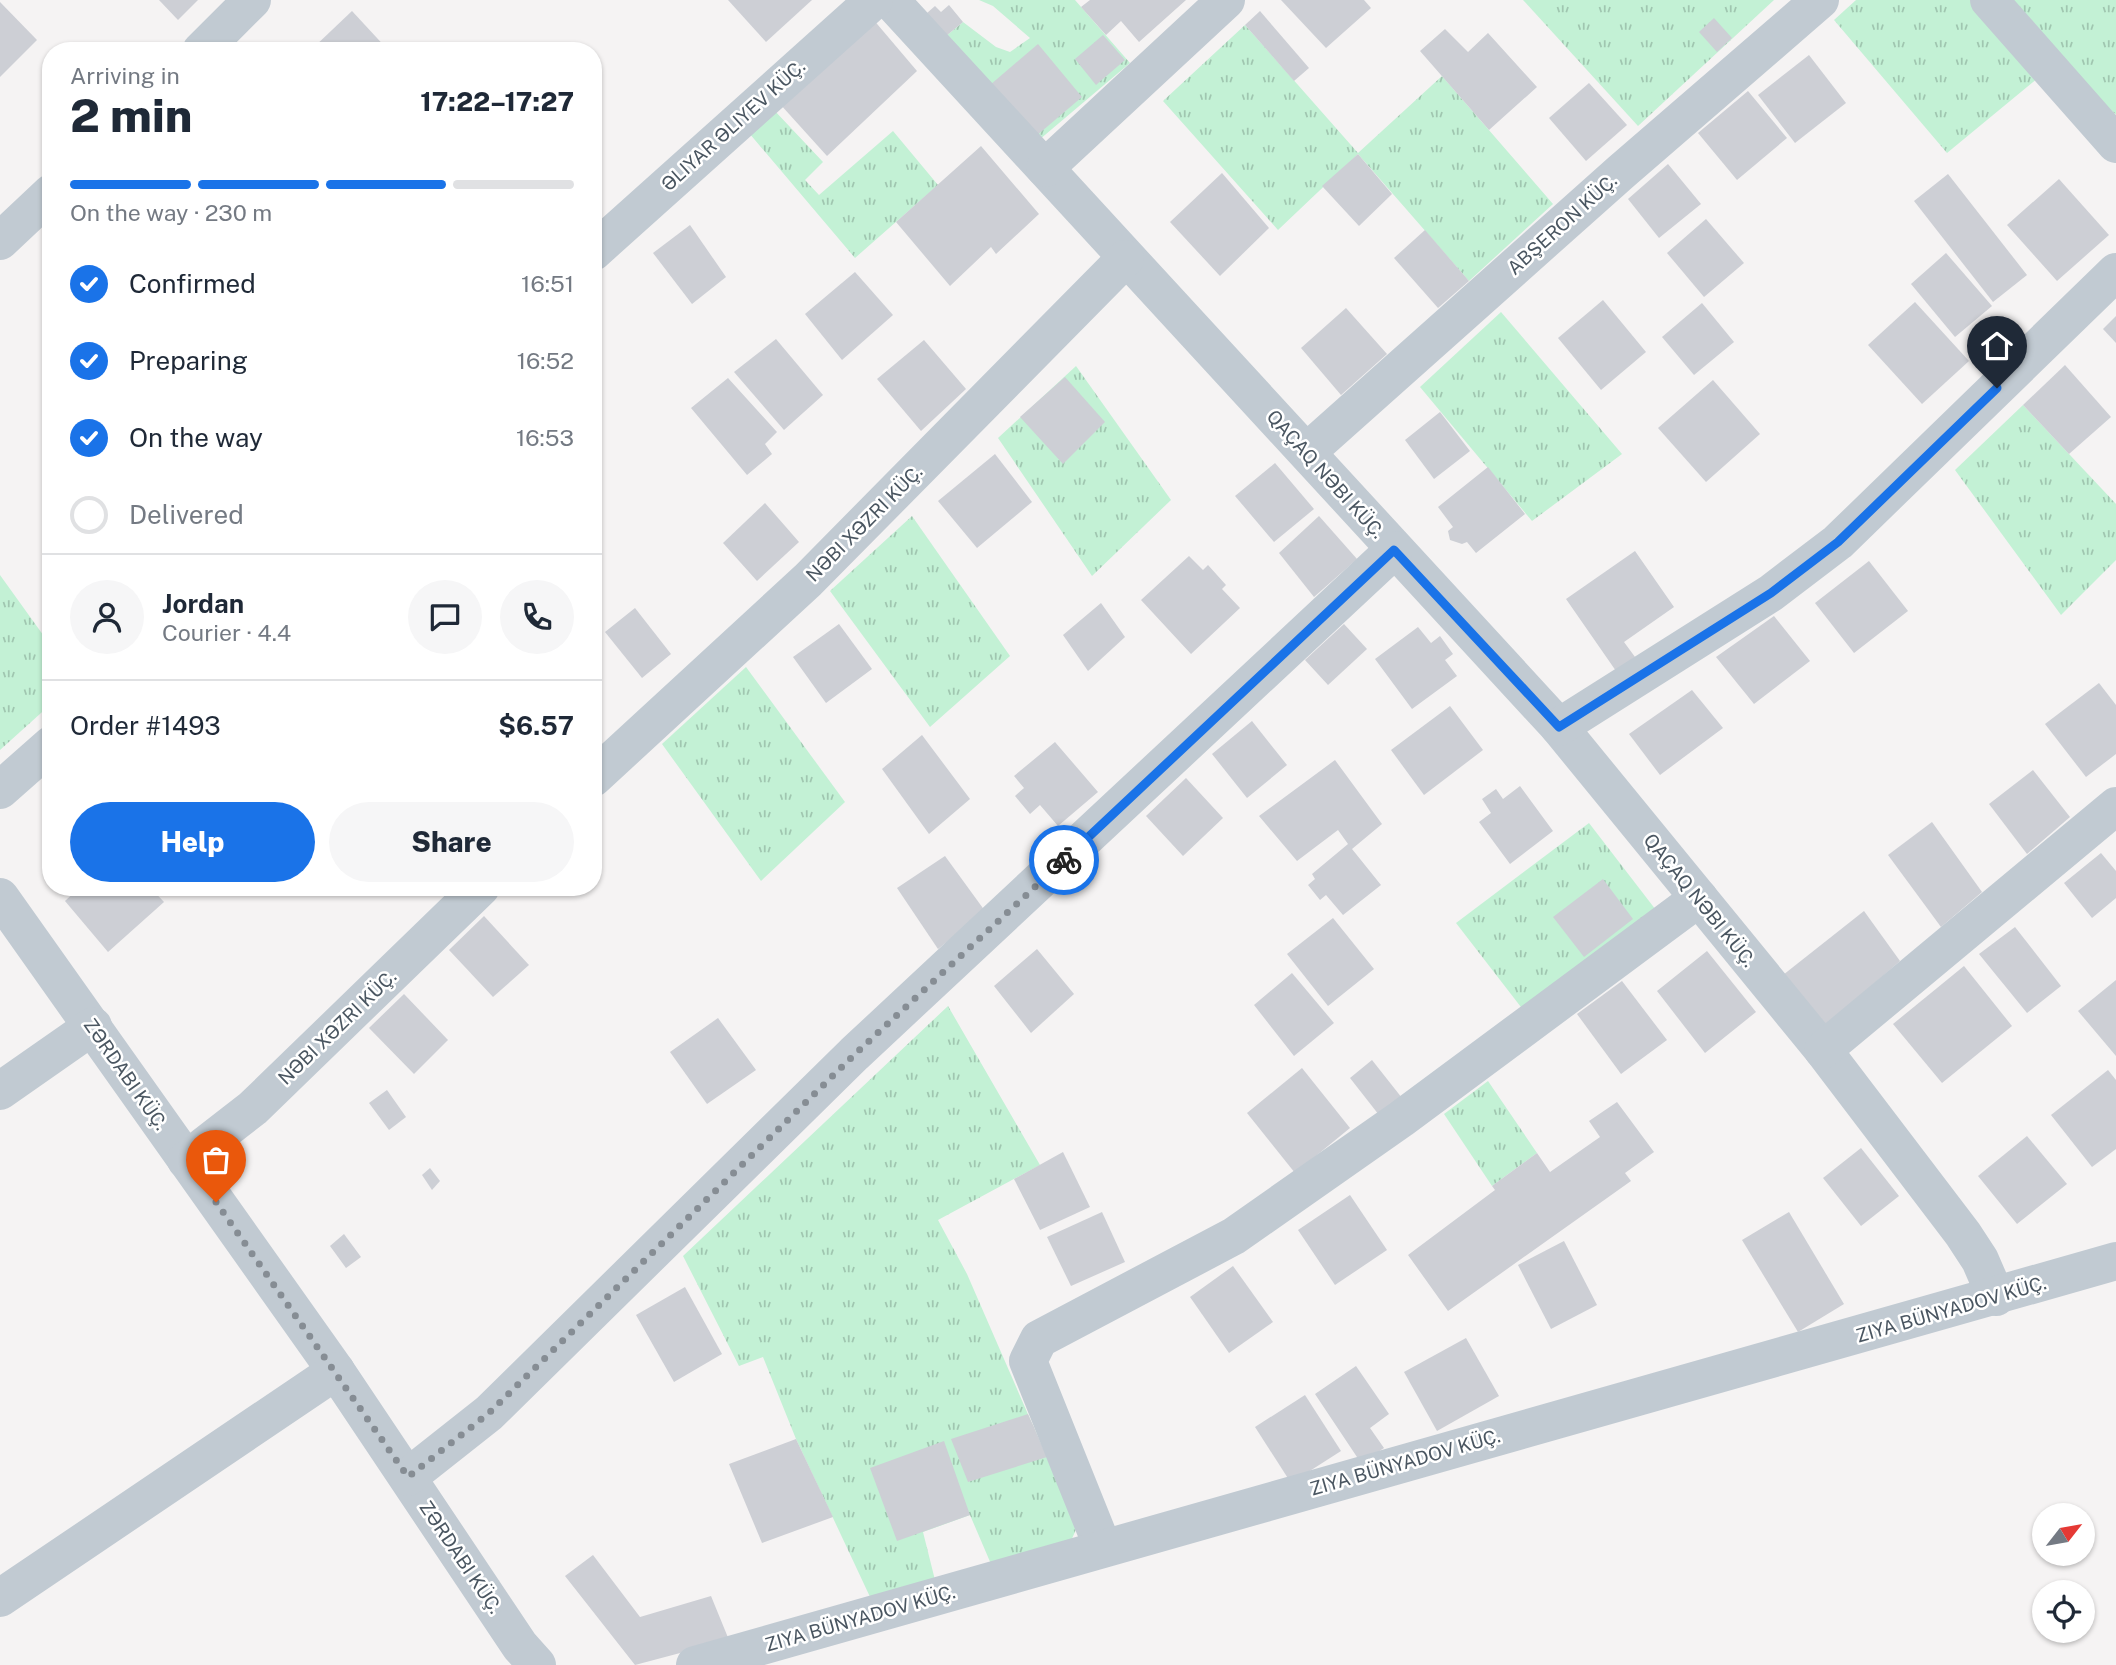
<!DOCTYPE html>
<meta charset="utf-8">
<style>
:root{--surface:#fff;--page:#f6f6f7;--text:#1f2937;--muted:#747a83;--line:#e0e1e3;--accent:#1a73e8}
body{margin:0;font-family:"Public Sans",sans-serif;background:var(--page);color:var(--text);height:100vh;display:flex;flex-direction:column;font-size:26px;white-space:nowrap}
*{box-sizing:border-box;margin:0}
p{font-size:23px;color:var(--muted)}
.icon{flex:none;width:38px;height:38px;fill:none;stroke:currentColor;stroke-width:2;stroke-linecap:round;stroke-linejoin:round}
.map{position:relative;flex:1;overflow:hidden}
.sheet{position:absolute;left:42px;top:42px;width:560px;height:854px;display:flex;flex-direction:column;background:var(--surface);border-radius:28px;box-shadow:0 2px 5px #0004}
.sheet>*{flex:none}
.needle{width:46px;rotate:59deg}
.buttons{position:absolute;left:2032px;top:1503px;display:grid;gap:14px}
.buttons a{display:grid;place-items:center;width:63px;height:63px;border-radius:50%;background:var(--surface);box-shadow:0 2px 5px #0004;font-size:35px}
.pin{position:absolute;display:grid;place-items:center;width:60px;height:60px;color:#fff;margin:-72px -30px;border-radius:50% 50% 50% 0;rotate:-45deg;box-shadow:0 0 7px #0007}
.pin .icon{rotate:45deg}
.courier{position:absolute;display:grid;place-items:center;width:70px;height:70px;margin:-35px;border:5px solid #1a73e8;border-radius:50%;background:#fff;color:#222;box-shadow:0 2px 9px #0007}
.overview em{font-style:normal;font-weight:800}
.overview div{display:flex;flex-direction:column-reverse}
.overview{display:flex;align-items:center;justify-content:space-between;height:119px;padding:0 28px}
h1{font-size:46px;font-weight:800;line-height:52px}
.bar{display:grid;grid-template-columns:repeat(4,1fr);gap:10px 7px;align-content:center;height:84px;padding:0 28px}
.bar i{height:9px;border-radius:5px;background:var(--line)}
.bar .current{background:var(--accent)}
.bar p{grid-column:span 4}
.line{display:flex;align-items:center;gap:18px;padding:0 28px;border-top:2px solid var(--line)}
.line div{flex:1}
.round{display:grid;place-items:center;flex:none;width:74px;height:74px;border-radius:37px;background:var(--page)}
ol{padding:0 28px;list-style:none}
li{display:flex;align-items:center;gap:21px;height:77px}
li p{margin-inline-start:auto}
li .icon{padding:7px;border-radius:50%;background:var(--accent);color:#fff;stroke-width:4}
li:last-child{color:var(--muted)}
li i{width:38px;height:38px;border:4px solid var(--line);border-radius:50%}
.cta{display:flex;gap:14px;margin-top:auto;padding:14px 28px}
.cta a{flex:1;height:80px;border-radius:42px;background:var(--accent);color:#fff;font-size:28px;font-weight:800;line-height:80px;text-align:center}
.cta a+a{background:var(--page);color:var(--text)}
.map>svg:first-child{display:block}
</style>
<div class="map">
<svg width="2116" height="1665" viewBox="0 0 2116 1665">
<defs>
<pattern id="grass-tufts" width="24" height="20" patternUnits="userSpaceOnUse" patternTransform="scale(1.75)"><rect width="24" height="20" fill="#c3f1d5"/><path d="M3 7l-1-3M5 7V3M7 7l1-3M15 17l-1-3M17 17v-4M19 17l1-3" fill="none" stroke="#a0c6b0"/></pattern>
</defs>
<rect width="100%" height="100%" fill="#f5f3f3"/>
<g fill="url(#grass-tufts)">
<path d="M 979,0 L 1075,0 L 1130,63 L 1039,140 L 946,36 L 963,22 L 996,47 L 1010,52 L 1030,38 L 993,6 Z"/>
<path d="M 1523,0 L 1774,0 L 1638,126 Z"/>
<path d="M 1856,0 L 1970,0 L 2038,78 L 1947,153 L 1834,20 Z"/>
<path d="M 2013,0 L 2116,0 L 2116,115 C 2078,79 2049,38 2013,0 Z"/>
<path d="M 1245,25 L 1358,153 L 1442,76 L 1553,204 L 1469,281 L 1358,154 L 1278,230 L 1163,101 Z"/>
<path d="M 774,110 L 823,162 L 805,180 L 819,195 L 893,131 L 938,185 L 855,258 L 749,133 Z"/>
<path d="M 1501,312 L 1622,454 L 1532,521 L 1420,387 Z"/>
<path d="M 1076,366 L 1171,500 L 1092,576 L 998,438 Z"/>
<path d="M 2023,405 L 2116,504 L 2116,560 L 2061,615 L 1955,470 Z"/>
<path d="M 912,516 L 1010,656 L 930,727 L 830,591 Z"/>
<path d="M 0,575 L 51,646 L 51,704 L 0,750 Z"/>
<path d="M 746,667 L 845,802 L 761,881 L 662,744 Z"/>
<path d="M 1589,823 L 1659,914 L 1524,1011 L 1456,923 Z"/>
<path d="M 948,1006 L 1040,1165 L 938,1220 L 967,1274 L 1077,1527 L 1071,1541 L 991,1564 L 970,1515 L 923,1532 L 935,1580 L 871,1599 L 796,1439 L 763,1357 L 739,1366 L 683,1256 Z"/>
<path d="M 1488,1081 L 1537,1153 L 1492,1186 L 1444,1114 Z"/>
</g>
<g fill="#cdcfd5">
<path d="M 159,0 L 198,0 L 178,20 Z"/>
<path d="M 728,0 L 812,0 L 766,42 Z"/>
<path d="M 1090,0 L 1186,0 L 1139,42 L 1121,21 L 1106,35 L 1081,7 Z"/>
<path d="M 1281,0 L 1364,0 L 1371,8 L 1326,48 Z"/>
<path d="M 0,2 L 37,40 L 0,77 Z"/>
<path d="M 949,5 L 963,22 L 946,36 L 927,13 L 935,6 L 941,12 Z"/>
<path d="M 352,11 L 389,51 L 314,51 L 312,49 Z"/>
<path d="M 1260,11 L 1309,68 L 1294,81 L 1245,25 Z"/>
<path d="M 872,18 L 917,71 L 827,156 L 780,104 Z"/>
<path d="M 1714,18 L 1732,38 L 1717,52 L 1699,32 Z"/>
<path d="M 1445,29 L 1468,52 L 1488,33 L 1537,87 L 1489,130 L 1420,51 Z"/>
<path d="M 1103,35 L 1125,60 L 1096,85 L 1075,59 Z"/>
<path d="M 1038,44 L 1082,97 L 1035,137 L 990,85 Z"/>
<path d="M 1809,55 L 1846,103 L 1795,143 L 1758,95 Z"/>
<path d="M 1589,83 L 1627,125 L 1586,161 L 1549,118 Z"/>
<path d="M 1748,91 L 1787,138 L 1737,180 L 1698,133 Z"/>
<path d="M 981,146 L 1039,214 L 996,254 L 991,247 L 950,286 L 896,222 Z"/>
<path d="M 1358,154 L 1392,194 L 1359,226 L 1322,186 Z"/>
<path d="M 1668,164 L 1701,204 L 1659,238 L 1628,199 Z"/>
<path d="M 1222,173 L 1269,228 L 1220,276 L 1170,222 Z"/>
<path d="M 1948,174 L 2027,275 L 1993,302 L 1914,201 Z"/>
<path d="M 2059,179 L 2109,235 L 2057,281 L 2007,225 Z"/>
<path d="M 1706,219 L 1744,263 L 1704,297 L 1667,253 Z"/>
<path d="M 690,225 L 726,277 L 692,304 L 653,253 Z"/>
<path d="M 1425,230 L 1469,281 L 1438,308 L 1394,258 Z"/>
<path d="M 1946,253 L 1992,306 L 1955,337 L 1911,284 Z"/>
<path d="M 855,272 L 893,315 L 842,360 L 805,314 Z"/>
<path d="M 1603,300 L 1646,352 L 1601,390 L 1558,338 Z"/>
<path d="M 1915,302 L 1969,361 L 1922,404 L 1868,345 Z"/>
<path d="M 1702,303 L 1734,342 L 1694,375 L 1662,337 Z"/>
<path d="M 1346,308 L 1387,354 L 1341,395 L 1301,348 Z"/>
<path d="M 2116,316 L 2116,343 L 2103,329 Z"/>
<path d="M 776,339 L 823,395 L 784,430 L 734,372 Z"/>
<path d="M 924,340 L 966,389 L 921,431 L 877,379 Z"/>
<path d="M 2065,365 L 2111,417 L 2069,454 L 2023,405 Z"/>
<path d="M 1065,377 L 1105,422 L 1063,464 L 1020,417 Z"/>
<path d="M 728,378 L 777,432 L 765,444 L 772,454 L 747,475 L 691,408 Z"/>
<path d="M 1713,380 L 1760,434 L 1706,482 L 1658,428 Z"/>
<path d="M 1440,412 L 1470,451 L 1434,479 L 1405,440 Z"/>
<path d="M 995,454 L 1032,502 L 977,548 L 938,501 Z"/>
<path d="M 1275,463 L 1314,509 L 1274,542 L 1235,496 Z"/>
<path d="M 1488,467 L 1525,514 L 1476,553 L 1467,542 L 1462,544 L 1450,540 L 1448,531 L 1453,527 L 1438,507 Z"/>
<path d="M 765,503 L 799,542 L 757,581 L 723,543 Z"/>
<path d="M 1319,516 L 1357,559 L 1314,597 L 1279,553 Z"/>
<path d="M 1635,551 L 1674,607 L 1624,642 L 1635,657 L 1616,671 L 1566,599 Z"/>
<path d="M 1189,556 L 1203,570 L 1208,565 L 1226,585 L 1222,589 L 1240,608 L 1191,654 L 1141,600 Z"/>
<path d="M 1869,561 L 1908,611 L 1854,653 L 1815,603 Z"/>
<path d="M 1101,603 L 1125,637 L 1088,671 L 1063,635 Z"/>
<path d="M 635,608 L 671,654 L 642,678 L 605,632 Z"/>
<path d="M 1774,616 L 1810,661 L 1754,704 L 1716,657 Z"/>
<path d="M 839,624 L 872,669 L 826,703 L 793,657 Z"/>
<path d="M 1344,624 L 1367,649 L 1328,685 L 1305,660 Z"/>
<path d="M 1418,627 L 1431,643 L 1440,636 L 1453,654 L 1445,660 L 1457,676 L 1412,709 L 1375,659 Z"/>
<path d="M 2099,683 L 2116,705 L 2116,754 L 2086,777 L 2045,724 Z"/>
<path d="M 1692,690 L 1723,728 L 1660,775 L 1629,734 Z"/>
<path d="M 1450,706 L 1483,750 L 1424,795 L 1391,750 Z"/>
<path d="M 1252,721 L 1287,765 L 1247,798 L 1212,754 Z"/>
<path d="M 922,735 L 970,799 L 929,834 L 882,769 Z"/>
<path d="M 1055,742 L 1098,792 L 1058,826 L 1040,805 L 1030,814 L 1015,796 L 1024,788 L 1014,776 Z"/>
<path d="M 1335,760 L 1382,824 L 1352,849 L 1381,885 L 1343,915 L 1326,895 L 1320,900 L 1308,885 L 1315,879 L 1312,874 L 1348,844 L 1338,830 L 1297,861 L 1259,816 Z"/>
<path d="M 2033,770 L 2070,817 L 2027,854 L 1989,804 Z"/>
<path d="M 1186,778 L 1223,818 L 1183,856 L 1146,816 Z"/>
<path d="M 1520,786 L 1553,831 L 1510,864 L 1479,822 L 1491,813 L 1482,799 L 1496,789 L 1503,799 Z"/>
<path d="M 1932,822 L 1982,892 L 1941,927 L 1888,855 Z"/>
<path d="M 2101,853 L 2116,871 L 2116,898 L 2092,918 L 2064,883 Z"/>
<path d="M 945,856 L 985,911 L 938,949 L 897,888 Z"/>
<path d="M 1603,879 L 1633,919 L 1584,957 L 1553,917 Z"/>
<path d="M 80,887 L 150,887 L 164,902 L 108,952 L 65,901 Z"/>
<path d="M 1864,911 L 1900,961 L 1823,1028 L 1783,975 Z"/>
<path d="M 484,916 L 529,965 L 493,997 L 449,950 Z"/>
<path d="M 1333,918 L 1374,969 L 1328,1006 L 1287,954 Z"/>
<path d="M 2015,927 L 2061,986 L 2027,1013 L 1979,954 Z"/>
<path d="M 1037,949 L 1074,994 L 1031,1033 L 994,986 Z"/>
<path d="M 1707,951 L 1756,1012 L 1705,1053 L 1657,991 Z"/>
<path d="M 1964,966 L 2012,1026 L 1942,1083 L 1893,1024 Z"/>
<path d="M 1292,973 L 1334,1023 L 1294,1056 L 1254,1005 Z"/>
<path d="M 2116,980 L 2116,1056 L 2078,1011 Z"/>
<path d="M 1622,981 L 1667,1040 L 1621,1074 L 1577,1014 Z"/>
<path d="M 404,994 L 448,1040 L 414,1074 L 369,1028 Z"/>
<path d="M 718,1018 L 756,1070 L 707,1104 L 670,1052 Z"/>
<path d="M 1372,1060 L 1402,1098 L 1379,1115 L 1350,1078 Z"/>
<path d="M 1302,1068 L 1350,1128 L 1295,1173 L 1247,1113 Z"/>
<path d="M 2108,1070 L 2116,1080 L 2116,1149 L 2092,1167 L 2051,1115 Z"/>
<path d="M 387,1090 L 406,1117 L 389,1130 L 369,1103 Z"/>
<path d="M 1617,1102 L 1654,1152 L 1625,1173 L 1631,1181 L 1448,1311 L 1408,1255 L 1495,1190 L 1492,1186 L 1537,1153 L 1550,1172 L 1600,1137 L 1589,1121 Z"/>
<path d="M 2027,1136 L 2067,1184 L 2017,1224 L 1978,1176 Z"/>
<path d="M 1861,1148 L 1899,1196 L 1861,1226 L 1823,1178 Z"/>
<path d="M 1063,1152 L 1090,1207 L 1040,1230 L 1014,1179 Z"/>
<path d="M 430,1168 L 440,1181 L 432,1190 L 422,1175 Z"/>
<path d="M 1350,1195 L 1387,1250 L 1335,1285 L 1298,1230 Z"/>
<path d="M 1102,1212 L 1125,1262 L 1071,1286 L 1047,1237 Z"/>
<path d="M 1789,1212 L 1844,1304 L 1798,1332 L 1742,1240 Z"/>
<path d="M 344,1234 L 361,1257 L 346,1268 L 330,1246 Z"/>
<path d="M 1564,1241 L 1597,1305 L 1551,1329 L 1518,1265 Z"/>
<path d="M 1233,1266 L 1273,1322 L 1229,1353 L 1190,1297 Z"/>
<path d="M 685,1287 L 722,1354 L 674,1382 L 636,1315 Z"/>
<path d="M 1466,1338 L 1499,1396 L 1437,1431 L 1404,1372 Z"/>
<path d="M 1356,1366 L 1389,1414 L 1370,1428 L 1384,1448 L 1361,1463 L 1315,1394 Z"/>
<path d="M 1305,1395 L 1341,1451 L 1291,1483 L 1255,1427 Z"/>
<path d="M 1028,1414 L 1047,1457 L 968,1482 L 951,1439 Z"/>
<path d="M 796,1439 L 833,1517 L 762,1543 L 729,1464 Z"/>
<path d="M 944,1441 L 970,1515 L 897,1541 L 870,1468 Z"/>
<path d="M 593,1555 L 640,1617 L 711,1596 L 729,1640 L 635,1665 L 565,1576 Z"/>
</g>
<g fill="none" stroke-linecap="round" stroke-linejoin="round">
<g stroke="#c1cad2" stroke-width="38">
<path d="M 890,0 L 1559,727 L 1823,1050 L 1963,1234 L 1980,1260 L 1996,1297"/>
<path d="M 1989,0 L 2116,144"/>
<path d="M 201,51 L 252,0"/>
<path d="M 1045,168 L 1226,0"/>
<path d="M 0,241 L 51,193"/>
<path d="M 593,252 L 874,0"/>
<path d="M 1308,451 L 1621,172 L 1820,0"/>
<path d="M 1559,727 L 1771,593 L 1838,542 L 2116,272"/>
<path d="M 593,778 L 808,580 L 1125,259"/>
<path d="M 0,790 L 51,745"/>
<path d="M 0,897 L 336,1371 L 520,1646 L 537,1665"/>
<path d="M 1823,1050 L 2116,806"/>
<path d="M 0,1091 L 93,1026"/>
<path d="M 186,1160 L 253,1108 L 481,887"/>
<path d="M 408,1477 L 489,1413 L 854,1054 L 1394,550"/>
<path d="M 1103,1548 L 1028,1361 L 1039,1339 L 1234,1236 L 1401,1119 L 1699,898"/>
<path d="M 0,1598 L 336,1371"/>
<path d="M 695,1665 L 2116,1261"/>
</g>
</g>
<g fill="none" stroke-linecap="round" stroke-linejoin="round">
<path stroke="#868d94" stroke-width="7" stroke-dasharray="0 12.6" d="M 216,1202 L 408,1477 L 489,1413 L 854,1055 L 1064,860"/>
<path stroke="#1a73e8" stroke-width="9" d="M 1064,860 L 1394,550 L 1559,727 L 1771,593 L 1838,542 L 1997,388"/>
</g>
<g text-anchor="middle" stroke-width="5" stroke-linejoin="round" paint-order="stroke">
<g font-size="19" fill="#4a5661" stroke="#fff">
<text transform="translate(733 125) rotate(-42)" y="7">ƏLIYAR ƏLIYEV KÜÇ.</text>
<text transform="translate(1562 224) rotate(-42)" y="7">ABŞERON KÜÇ.</text>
<text transform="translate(1326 474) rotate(48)" y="7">QAÇAQ NƏBI KÜÇ.</text>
<text transform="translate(864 523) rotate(-45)" y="7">NƏBI XƏZRI KÜÇ.</text>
<text transform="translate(1700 900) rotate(51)" y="7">QAÇAQ NƏBI KÜÇ.</text>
<text transform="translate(337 1027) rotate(-44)" y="7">NƏBI XƏZRI KÜÇ.</text>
<text transform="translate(126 1074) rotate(55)" y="7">ZƏRDABI KÜÇ.</text>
<text transform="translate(1951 1309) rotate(-16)" y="7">ZIYA BÜNYADOV KÜÇ.</text>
<text transform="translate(1405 1462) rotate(-16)" y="7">ZIYA BÜNYADOV KÜÇ.</text>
<text transform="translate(461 1557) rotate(56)" y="7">ZƏRDABI KÜÇ.</text>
<text transform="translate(860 1618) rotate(-16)" y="7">ZIYA BÜNYADOV KÜÇ.</text>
</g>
</g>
</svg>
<div class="buttons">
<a><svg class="needle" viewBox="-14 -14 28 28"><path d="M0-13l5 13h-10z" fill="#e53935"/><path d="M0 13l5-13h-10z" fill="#747a83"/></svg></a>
<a><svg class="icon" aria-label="locate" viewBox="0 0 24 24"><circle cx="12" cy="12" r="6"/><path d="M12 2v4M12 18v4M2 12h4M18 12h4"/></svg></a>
</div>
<div class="pin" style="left:216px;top:1202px;background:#ea580c"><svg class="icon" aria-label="bag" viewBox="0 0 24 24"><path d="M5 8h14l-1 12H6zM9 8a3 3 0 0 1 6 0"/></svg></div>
<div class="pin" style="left:1997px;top:388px;background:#1f2937"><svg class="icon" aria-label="home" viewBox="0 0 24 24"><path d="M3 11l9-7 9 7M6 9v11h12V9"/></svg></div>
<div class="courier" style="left:1064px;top:860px"><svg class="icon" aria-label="bike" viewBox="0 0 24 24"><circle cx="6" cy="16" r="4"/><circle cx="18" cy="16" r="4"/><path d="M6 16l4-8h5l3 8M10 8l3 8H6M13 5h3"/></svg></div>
<section class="sheet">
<div class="overview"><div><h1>2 min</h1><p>Arriving in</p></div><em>17:22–17:27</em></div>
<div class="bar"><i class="current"></i><i class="current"></i><i class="current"></i><i></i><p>On the way · 230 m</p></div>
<ol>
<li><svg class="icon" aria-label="check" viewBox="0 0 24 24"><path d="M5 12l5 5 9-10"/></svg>Confirmed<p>16:51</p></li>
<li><svg class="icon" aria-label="check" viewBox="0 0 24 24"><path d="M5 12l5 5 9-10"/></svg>Preparing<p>16:52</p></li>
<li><svg class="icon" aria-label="check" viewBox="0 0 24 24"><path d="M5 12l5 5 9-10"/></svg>On the way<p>16:53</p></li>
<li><i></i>Delivered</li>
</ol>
<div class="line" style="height:126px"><a class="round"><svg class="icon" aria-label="person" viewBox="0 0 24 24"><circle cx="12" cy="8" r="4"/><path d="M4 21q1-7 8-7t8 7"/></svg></a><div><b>Jordan</b><p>Courier · 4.4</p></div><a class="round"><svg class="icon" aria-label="chat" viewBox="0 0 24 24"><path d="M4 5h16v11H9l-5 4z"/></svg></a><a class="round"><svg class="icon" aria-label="phone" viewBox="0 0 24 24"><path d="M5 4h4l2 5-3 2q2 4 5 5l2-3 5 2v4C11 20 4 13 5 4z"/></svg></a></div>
<div class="line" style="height:91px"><div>Order #1493</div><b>$6.57</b></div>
<div class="cta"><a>Help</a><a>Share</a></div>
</section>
</div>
